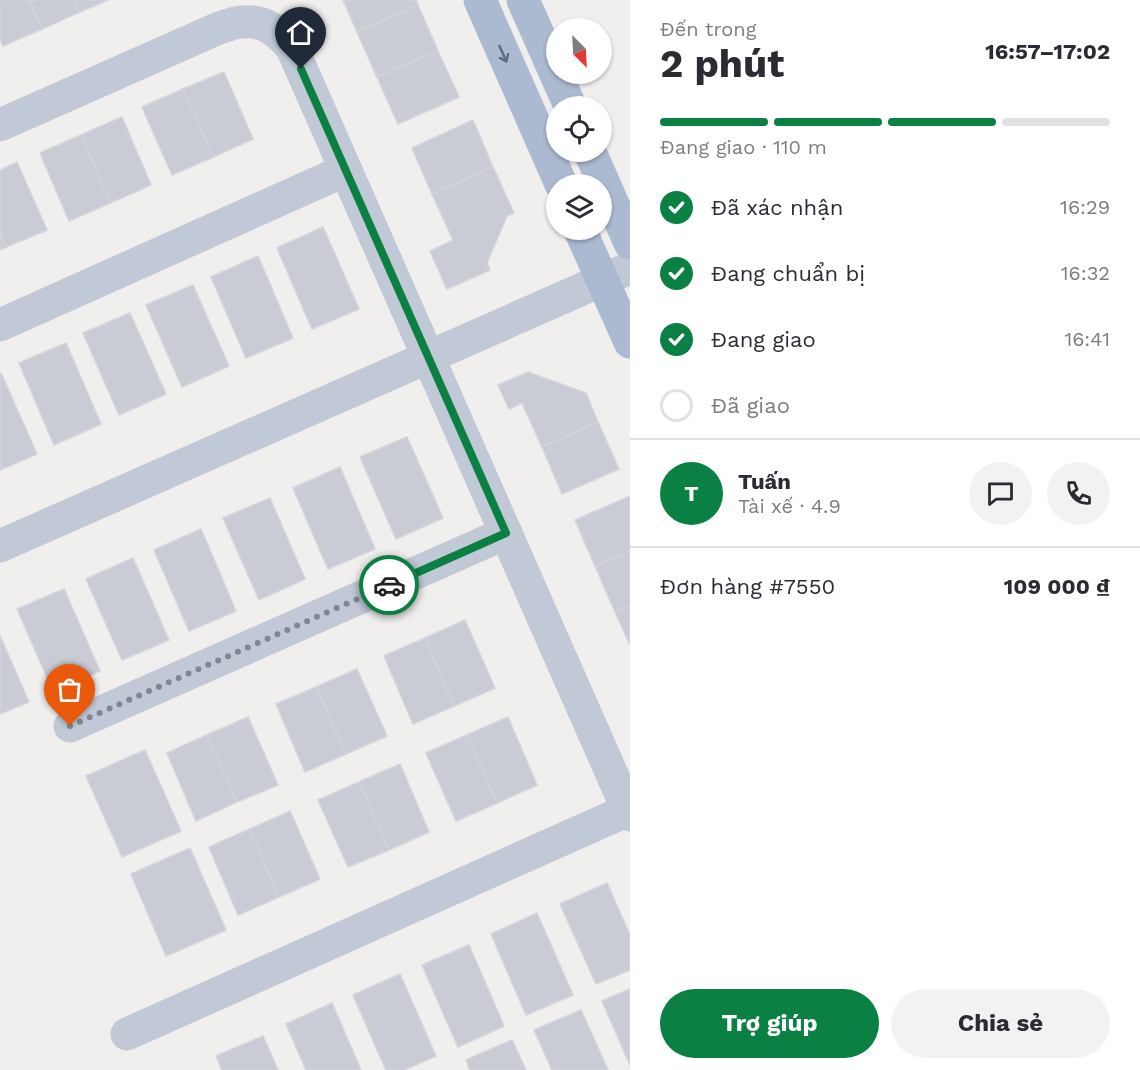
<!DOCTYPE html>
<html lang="vi">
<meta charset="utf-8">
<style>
:root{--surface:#fff;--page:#f2f2f3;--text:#2b2b33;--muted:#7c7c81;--line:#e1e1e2;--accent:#0b8043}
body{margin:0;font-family:"Work Sans",sans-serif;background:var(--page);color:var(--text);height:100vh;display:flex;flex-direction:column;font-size:22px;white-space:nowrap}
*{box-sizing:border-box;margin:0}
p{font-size:20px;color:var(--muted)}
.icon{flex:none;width:33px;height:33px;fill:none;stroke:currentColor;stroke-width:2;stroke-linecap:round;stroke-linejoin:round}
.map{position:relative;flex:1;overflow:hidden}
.side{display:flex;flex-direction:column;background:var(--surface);width:510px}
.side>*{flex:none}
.needle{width:39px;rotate:156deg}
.controls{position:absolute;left:546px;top:18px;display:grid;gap:12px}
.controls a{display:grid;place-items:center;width:66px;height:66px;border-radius:50%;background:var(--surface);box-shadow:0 2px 4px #0004;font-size:30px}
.pin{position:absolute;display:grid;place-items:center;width:51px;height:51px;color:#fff;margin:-62px -26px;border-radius:50% 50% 50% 0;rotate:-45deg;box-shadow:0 0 6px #0007}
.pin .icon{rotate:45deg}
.courier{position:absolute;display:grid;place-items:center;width:60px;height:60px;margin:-30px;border:4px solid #0b8043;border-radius:50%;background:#fff;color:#222;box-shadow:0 2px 8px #0007}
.summary em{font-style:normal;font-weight:700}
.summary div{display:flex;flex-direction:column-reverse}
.summary{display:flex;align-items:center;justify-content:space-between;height:102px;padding:0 30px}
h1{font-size:39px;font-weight:700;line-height:45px}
.bar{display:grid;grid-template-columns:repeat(4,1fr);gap:9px 6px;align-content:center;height:72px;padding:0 30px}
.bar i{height:8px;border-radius:4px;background:var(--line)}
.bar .on{background:var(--accent)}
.bar p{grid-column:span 4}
.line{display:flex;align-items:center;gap:15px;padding:0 30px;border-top:2px solid var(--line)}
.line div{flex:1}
.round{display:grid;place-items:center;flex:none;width:63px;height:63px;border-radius:32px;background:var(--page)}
ol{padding:0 30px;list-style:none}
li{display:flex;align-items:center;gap:18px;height:66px}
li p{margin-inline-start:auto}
li .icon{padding:6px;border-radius:50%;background:var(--accent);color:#fff;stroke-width:4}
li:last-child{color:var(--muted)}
li i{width:33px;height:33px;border:3px solid var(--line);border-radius:50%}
.button{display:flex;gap:12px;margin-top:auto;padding:12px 30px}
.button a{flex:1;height:69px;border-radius:36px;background:var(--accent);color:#fff;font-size:24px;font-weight:700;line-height:69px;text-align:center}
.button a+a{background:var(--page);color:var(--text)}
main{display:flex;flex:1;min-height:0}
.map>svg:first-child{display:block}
</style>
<main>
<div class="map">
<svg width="630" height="1070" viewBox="0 0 630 1070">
<rect width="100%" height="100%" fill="#f1eeee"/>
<g fill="#caccd5" stroke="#d2d3db" stroke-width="1.5">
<path d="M 0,0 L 29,0 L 42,29 L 3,46 L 0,39 Z"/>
<path d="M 29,0 L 74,0 L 80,12 L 42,29 Z"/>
<path d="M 74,0 L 108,0 L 80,12 Z"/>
<path d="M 343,0 L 416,0 L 418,5 L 357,32 Z"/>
<path d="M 418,5 L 438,51 L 377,77 L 357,32 Z"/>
<path d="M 438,51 L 459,97 L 398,124 L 377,77 Z"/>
<path d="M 224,72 L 253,139 L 213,157 L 183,89 Z"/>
<path d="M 183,89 L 213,157 L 172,175 L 142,107 Z"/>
<path d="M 122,117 L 151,185 L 110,203 L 81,135 Z"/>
<path d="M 473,120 L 493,167 L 432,194 L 412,148 Z"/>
<path d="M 81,135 L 110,203 L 69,221 L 40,153 Z"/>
<path d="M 17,162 L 47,230 L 6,247 L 0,233 L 0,170 Z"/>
<path d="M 493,167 L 514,213 L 507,216 L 487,263 L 490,270 L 447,289 L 430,251 L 453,240 L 432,194 Z"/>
<path d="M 323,227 L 359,309 L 312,329 L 277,248 Z"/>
<path d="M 0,233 L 6,247 L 0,250 Z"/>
<path d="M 258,256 L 293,338 L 246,358 L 211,277 Z"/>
<path d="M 193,285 L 229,366 L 182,387 L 146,305 Z"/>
<path d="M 130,313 L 166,394 L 119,415 L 83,333 Z"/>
<path d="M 66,343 L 101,424 L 54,445 L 19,363 Z"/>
<path d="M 528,372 L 586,393 L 598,422 L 542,447 L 522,403 L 509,409 L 498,385 Z"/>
<path d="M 0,373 L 1,373 L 37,454 L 0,470 Z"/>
<path d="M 598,422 L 619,469 L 562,494 L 542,447 Z"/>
<path d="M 407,437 L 443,518 L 396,539 L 360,457 Z"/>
<path d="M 340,467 L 375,549 L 328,569 L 293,488 Z"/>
<path d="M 630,496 L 630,551 L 595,566 L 575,520 Z"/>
<path d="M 270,498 L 305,579 L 259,600 L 223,518 Z"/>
<path d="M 201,529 L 236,611 L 189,631 L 154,550 Z"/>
<path d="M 630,551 L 630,606 L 615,612 L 595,566 Z"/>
<path d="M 133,558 L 169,640 L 122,660 L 86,579 Z"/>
<path d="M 64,589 L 100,671 L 53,691 L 17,609 Z"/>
<path d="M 630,606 L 630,645 L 615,612 Z"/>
<path d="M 465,620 L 495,688 L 454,706 L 425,638 Z"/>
<path d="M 0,636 L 29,702 L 0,714 Z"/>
<path d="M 425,638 L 454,706 L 413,724 L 384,656 Z"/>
<path d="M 357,669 L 387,736 L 346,754 L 316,687 Z"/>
<path d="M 316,687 L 346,754 L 305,772 L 276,704 Z"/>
<path d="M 248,717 L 278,785 L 237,802 L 207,735 Z"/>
<path d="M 508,717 L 537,785 L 497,803 L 467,735 Z"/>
<path d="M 207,735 L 237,802 L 196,821 L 167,753 Z"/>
<path d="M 467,735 L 497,803 L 456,821 L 426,753 Z"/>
<path d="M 145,750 L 181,831 L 122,857 L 86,776 Z"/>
<path d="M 400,764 L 429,832 L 389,850 L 359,782 Z"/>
<path d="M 359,782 L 389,850 L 348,867 L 318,800 Z"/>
<path d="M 290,811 L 320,879 L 279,897 L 250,829 Z"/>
<path d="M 250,829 L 279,897 L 238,915 L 209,847 Z"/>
<path d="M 190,848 L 226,930 L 166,956 L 131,874 Z"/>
<path d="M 607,883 L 630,935 L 630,970 L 596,984 L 560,904 Z"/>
<path d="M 537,913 L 573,995 L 526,1015 L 491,934 Z"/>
<path d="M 469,945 L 504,1026 L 458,1047 L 422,965 Z"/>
<path d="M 400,974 L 436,1056 L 404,1070 L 386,1070 L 353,995 Z"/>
<path d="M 630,989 L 630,1065 L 602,1001 Z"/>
<path d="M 332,1003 L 361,1070 L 306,1070 L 286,1024 Z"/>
<path d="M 581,1010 L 608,1070 L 552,1070 L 534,1030 Z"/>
<path d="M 263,1036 L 278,1070 L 222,1070 L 216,1056 Z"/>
<path d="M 512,1040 L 526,1070 L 470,1070 L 466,1060 Z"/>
</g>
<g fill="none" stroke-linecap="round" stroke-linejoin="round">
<g stroke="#c0c9d5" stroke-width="33">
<path d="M 0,125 L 219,28 C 226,26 235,22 243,22 C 266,20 278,32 292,48 L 630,815"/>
<path d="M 0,325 L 346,170"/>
<path d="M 0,546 L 630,268"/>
<path d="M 70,726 L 506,533"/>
<path d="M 127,1034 L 628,810"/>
</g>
<g stroke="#abbad0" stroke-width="33">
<path d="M 480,0 L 561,184"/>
<path d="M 523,0 L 570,106"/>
<path d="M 590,152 L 630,243"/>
<path d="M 580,230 L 630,342"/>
</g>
</g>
<defs><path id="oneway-shaft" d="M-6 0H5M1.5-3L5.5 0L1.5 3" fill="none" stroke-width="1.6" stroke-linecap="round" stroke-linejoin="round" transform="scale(1.5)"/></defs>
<use stroke="#5e6a7a" href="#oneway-shaft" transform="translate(503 54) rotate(66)"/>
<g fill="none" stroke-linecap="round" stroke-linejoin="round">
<path stroke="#818790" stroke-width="6" stroke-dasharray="0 10.8" d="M 70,726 L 389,585"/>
<path stroke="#0b8043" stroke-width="8" d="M 301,69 L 506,533 L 389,585"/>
</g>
</svg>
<div class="controls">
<a><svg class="needle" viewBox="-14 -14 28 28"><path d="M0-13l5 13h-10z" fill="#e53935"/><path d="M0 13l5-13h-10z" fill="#7c7c81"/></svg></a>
<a><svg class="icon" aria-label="locate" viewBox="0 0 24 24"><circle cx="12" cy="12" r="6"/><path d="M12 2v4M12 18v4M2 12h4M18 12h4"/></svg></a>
<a><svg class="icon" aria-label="layers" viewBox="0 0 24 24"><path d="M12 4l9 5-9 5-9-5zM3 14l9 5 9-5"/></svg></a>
</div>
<div class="pin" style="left:70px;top:726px;background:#ea580c"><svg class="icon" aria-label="bag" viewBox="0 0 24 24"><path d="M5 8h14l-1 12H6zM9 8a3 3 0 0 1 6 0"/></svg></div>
<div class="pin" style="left:301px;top:69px;background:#1f2937"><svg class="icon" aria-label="home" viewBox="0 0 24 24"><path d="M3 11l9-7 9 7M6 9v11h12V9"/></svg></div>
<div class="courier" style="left:389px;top:585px"><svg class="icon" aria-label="car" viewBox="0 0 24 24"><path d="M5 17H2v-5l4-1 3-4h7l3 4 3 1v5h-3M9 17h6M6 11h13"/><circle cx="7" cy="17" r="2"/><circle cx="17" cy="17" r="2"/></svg></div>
</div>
<section class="side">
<div class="summary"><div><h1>2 phút</h1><p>Đến trong</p></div><em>16:57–17:02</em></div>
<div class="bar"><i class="on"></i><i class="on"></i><i class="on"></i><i></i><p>Đang giao · 110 m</p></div>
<ol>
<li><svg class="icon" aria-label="check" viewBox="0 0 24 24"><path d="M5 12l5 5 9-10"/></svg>Đã xác nhận<p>16:29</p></li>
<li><svg class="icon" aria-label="check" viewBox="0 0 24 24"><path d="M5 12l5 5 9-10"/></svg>Đang chuẩn bị<p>16:32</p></li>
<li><svg class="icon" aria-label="check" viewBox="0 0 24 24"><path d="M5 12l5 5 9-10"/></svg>Đang giao<p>16:41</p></li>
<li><i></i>Đã giao</li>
</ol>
<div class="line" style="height:108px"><b class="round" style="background:var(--accent);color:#fff">T</b><div><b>Tuấn</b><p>Tài xế · 4.9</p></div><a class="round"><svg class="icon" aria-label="chat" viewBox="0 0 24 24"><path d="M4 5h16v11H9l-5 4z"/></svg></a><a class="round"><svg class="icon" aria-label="phone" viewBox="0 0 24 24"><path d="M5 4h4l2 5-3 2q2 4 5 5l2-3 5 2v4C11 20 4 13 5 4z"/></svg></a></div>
<div class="line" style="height:78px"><div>Đơn hàng #7550</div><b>109 000 ₫</b></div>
<div class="button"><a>Trợ giúp</a><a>Chia sẻ</a></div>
</section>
</main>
